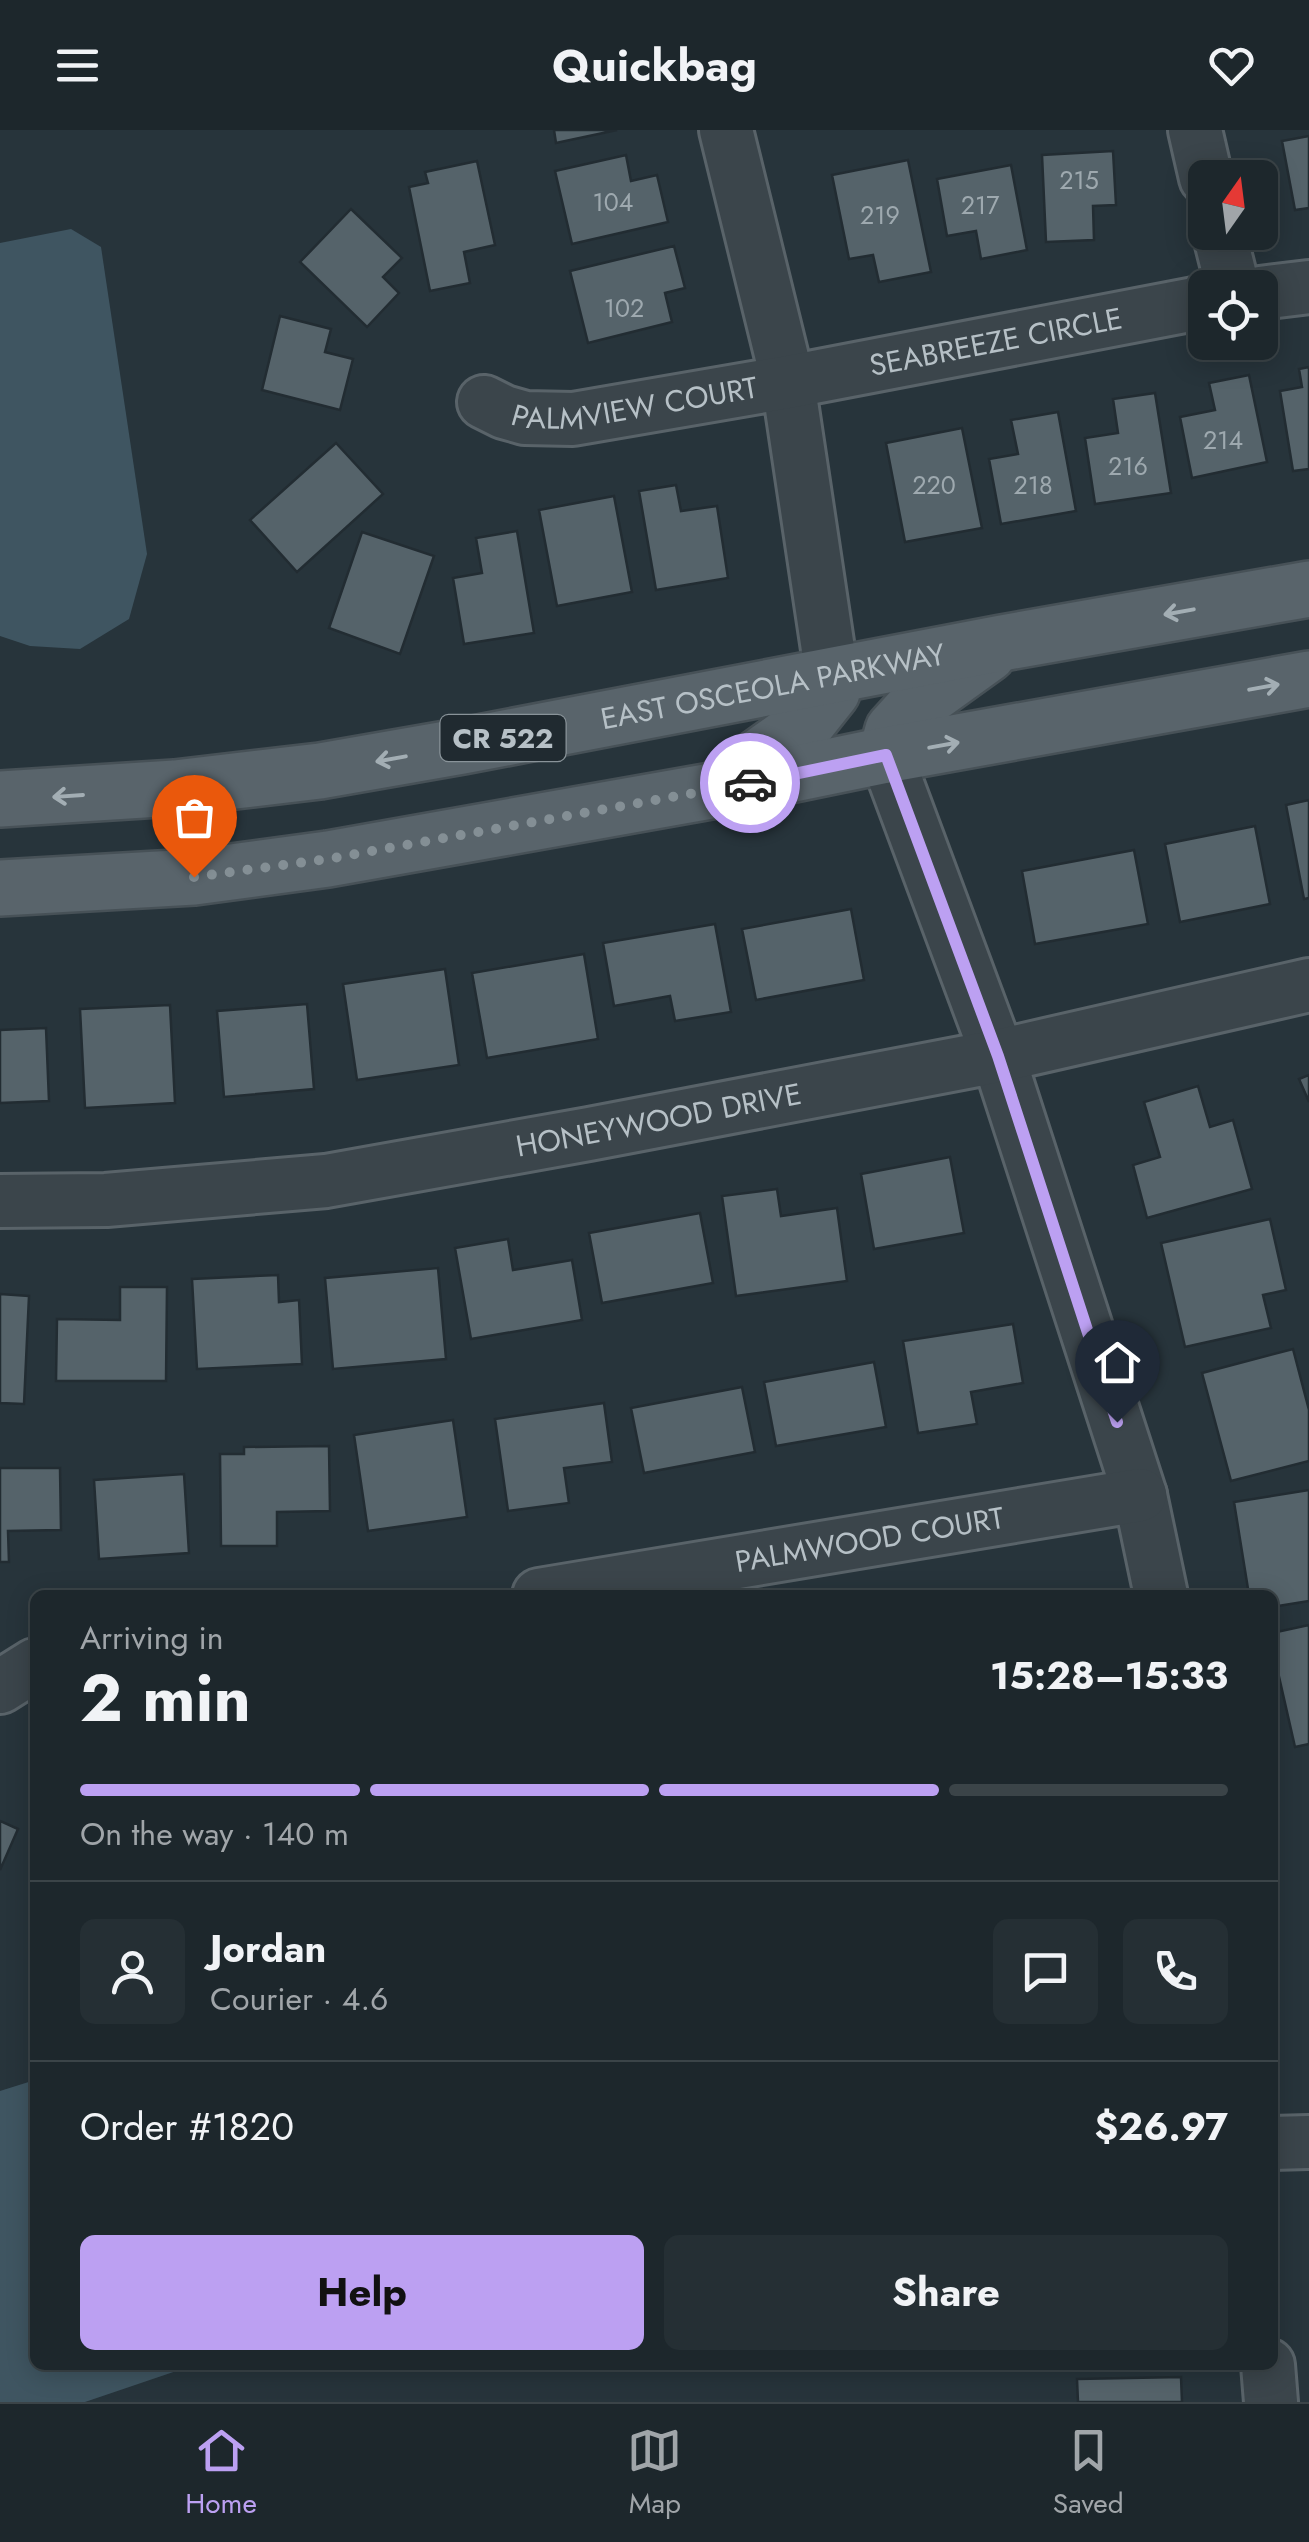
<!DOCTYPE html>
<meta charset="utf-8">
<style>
:root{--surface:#1d272c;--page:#252f34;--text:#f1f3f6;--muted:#a0a5a9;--line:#3b4448;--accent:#bca0f2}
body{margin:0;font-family:Jost,sans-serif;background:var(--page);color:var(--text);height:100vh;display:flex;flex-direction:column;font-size:38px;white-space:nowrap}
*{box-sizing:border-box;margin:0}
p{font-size:32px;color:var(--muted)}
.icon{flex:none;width:55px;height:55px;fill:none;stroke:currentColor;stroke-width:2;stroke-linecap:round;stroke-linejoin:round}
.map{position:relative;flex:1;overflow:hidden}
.sheet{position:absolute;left:30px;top:1460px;width:1248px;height:780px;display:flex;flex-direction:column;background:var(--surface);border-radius:15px;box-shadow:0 5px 25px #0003,0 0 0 2px var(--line)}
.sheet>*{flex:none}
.needle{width:65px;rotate:14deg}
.controls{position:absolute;left:1188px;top:30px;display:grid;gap:20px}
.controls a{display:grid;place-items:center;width:90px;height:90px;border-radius:15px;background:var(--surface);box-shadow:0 5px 25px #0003,0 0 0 2px var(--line);font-size:50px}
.pin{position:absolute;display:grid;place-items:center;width:85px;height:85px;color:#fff;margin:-102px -42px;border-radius:50% 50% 50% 0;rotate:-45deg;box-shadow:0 0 10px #0007}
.pin .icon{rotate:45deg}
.courier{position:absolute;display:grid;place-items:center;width:100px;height:100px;margin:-50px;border:8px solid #bca0f2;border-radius:50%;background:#fff;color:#222;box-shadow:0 2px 12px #0007}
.head em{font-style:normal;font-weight:700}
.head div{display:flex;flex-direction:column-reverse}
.head{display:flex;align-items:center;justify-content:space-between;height:170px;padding:0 50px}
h1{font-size:65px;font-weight:700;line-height:75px}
.bar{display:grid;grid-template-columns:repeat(4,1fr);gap:15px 10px;align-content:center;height:120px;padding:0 50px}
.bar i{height:12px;border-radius:8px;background:var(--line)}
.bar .selected{background:var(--accent)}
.bar p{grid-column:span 4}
.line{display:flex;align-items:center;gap:25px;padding:0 50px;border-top:2px solid var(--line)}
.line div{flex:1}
.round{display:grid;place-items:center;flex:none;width:105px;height:105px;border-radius:15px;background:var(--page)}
.cta{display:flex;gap:20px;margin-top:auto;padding:20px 50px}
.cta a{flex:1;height:115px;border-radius:15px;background:var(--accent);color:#111;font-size:40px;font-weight:700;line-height:115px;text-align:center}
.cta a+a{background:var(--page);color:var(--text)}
header{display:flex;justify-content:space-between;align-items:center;height:130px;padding:0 50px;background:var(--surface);font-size:45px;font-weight:700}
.tabs{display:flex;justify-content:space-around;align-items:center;height:140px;border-top:2px solid var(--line);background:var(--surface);font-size:28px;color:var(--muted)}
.tabs a{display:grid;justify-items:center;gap:5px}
.tabs .selected{color:var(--accent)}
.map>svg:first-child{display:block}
</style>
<header><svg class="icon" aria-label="menu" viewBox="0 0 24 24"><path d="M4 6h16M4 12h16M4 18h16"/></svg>Quickbag<svg class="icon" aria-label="heart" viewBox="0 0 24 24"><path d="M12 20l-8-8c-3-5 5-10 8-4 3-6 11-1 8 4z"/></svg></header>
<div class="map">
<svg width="1309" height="2272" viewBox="0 0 1309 2272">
<rect width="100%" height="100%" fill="#27343b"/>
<g fill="#3f5561">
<path d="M 71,99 L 101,117 L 147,424 L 129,489 L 80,519 L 30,516 L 0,506 L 0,113 Z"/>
<path d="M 35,1950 L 35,2235 L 194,2235 L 85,2272 L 0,2272 L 0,1961 Z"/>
</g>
<g fill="#55636a" stroke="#222c32" stroke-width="2.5">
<path d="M 554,0 L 617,0 L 556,13 Z"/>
<path d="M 1309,6 L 1309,78 L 1295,80 L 1282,11 Z"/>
<path d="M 1113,21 L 1116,75 L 1093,76 L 1094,110 L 1046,112 L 1042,25 Z"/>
<path d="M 626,25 L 631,51 L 657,45 L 668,92 L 572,114 L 555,41 Z"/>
<path d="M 908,30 L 931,142 L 879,152 L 873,125 L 849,129 L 832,45 Z"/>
<path d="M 477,31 L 495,115 L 464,122 L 470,153 L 430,161 L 409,57 L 428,53 L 425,42 Z"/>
<path d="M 1011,35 L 1027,120 L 981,129 L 976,101 L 947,106 L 937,49 Z"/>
<path d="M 351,79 L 402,128 L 383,147 L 399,163 L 367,197 L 300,132 Z"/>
<path d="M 674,116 L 685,158 L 665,163 L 672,192 L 588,213 L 570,141 Z"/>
<path d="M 280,186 L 331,199 L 325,222 L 353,229 L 340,280 L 262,260 Z"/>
<path d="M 1309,237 L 1309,339 L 1293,341 L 1280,261 L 1302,257 L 1299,239 Z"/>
<path d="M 1249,245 L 1267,332 L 1192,348 L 1180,287 L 1215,280 L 1209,253 Z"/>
<path d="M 1155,263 L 1171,363 L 1095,374 L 1085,308 L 1118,303 L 1113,269 Z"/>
<path d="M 1058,282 L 1076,381 L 1001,394 L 989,329 L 1018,324 L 1011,290 Z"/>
<path d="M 962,298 L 982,398 L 905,412 L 886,313 Z"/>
<path d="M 336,313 L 383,364 L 297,442 L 250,390 Z"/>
<path d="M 676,355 L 681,381 L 717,376 L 728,448 L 656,460 L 639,361 Z"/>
<path d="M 614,366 L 632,462 L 557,476 L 539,380 Z"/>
<path d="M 517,401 L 534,503 L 464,514 L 453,448 L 482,443 L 476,408 Z"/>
<path d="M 362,402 L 434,426 L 400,524 L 329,498 Z"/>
<path d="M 1309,670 L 1309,768 L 1304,769 L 1286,675 Z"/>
<path d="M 1255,696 L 1270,774 L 1180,792 L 1165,714 Z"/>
<path d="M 1134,720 L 1148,794 L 1035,814 L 1022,741 Z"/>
<path d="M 851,779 L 864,850 L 756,870 L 742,799 Z"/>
<path d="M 715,794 L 731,882 L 675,891 L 670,866 L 614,876 L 603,813 Z"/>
<path d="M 584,824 L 598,909 L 487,928 L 472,843 Z"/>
<path d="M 445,839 L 459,935 L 357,950 L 343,854 Z"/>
<path d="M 307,874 L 314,959 L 224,967 L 217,881 Z"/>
<path d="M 170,875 L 175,973 L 85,978 L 80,879 Z"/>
<path d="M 46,898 L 49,971 L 0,973 L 0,900 Z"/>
<path d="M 1309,945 L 1309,972 L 1299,949 Z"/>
<path d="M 1198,956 L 1210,997 L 1233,990 L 1252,1059 L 1147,1088 L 1133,1035 L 1160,1027 L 1144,972 Z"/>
<path d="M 950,1027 L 964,1103 L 874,1119 L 861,1044 Z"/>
<path d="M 777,1059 L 781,1086 L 837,1078 L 847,1151 L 736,1166 L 722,1066 Z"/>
<path d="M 700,1083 L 713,1153 L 602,1173 L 589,1103 Z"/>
<path d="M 1270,1089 L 1286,1160 L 1263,1165 L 1271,1198 L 1185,1217 L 1161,1113 Z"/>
<path d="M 508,1109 L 513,1140 L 572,1130 L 582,1190 L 471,1209 L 455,1118 Z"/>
<path d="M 438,1138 L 446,1229 L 333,1239 L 325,1148 Z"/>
<path d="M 278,1145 L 279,1172 L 299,1170 L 302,1234 L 197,1239 L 192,1149 Z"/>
<path d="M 120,1157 L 167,1157 L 166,1251 L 56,1251 L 57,1189 L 120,1190 Z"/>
<path d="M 0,1164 L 29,1166 L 24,1274 L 0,1273 Z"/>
<path d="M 1013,1194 L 1023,1253 L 971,1262 L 977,1294 L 918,1303 L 903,1211 Z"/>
<path d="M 1293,1219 L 1309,1280 L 1309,1331 L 1231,1351 L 1202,1243 Z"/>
<path d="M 874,1232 L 886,1297 L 776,1316 L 764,1252 Z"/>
<path d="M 742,1257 L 755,1322 L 644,1343 L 631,1278 Z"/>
<path d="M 604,1273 L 612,1332 L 564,1338 L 569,1373 L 508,1381 L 495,1289 Z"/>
<path d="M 453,1290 L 467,1387 L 368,1401 L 354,1305 Z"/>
<path d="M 329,1316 L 330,1381 L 277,1382 L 277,1416 L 221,1416 L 220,1324 L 244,1324 L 244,1317 Z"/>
<path d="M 0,1338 L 60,1338 L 61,1400 L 8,1401 L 9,1432 L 0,1432 Z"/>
<path d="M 184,1344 L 189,1423 L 99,1429 L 94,1350 Z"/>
<path d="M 1309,1360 L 1309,1471 L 1272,1477 L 1272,1465 L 1249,1465 L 1234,1372 Z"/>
<path d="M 1309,1495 L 1309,1614 L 1295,1617 L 1272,1516 L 1272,1503 Z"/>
<path d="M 0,1691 L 18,1699 L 0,1740 Z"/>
<path d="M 1181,2247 L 1182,2272 L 1078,2272 L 1077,2249 Z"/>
</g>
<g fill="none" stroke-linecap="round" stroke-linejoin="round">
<defs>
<g id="minor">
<path d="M 726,0 L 788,252 L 832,546"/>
<path d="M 1195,0 L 1206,48"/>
<path d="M 1219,102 L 1233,158"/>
<path d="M 1260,163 L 1309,157"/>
<path id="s1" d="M 484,272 L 504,282 L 525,288 L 573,289 L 788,252 L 1205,172"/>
<path d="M 886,625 L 998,926 L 1140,1365 L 1161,1465"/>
<path id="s2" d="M 0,1071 L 106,1070 L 326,1051 L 589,1004 L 998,926 L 1309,855"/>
<path id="s3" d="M 539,1465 L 1140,1365"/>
<path d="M 0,1557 L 35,1535"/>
<path d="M 1272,2013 L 1309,2012"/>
<path d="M 1268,2235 L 1271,2272"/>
</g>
<g id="major">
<path d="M 886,625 L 893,600 L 913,578 L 988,524"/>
<path d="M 729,648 L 809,591 L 832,562 L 832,546"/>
<path id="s4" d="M 0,669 L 175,658 L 320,641 L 463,616 L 1002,513 L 1309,459"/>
<path d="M 0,758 L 194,747 L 328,729 L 711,661 L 886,625 L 1309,549"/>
</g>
</defs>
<use href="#minor" stroke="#596369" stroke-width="58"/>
<use href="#major" stroke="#475157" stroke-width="60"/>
<use href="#minor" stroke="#3b454b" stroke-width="52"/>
<use href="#major" stroke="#59646b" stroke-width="55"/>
</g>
<defs><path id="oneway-shaft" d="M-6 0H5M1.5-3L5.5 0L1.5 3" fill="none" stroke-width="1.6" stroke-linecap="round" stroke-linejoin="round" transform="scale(2.5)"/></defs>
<g stroke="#a3aeb4">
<use href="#oneway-shaft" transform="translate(1179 482) rotate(170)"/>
<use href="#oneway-shaft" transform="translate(1264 557) rotate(-10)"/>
<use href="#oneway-shaft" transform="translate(944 615) rotate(-10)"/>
<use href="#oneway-shaft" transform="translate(391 629) rotate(170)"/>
<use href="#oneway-shaft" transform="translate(68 666) rotate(176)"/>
</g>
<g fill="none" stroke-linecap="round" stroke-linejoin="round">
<path stroke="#848f95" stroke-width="10" stroke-dasharray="0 18" d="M 194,747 L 328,729 L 750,653"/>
<path stroke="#bca0f2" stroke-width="12" d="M 750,653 L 886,625 L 998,926 L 1117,1292"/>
</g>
<g text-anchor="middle" stroke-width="8" stroke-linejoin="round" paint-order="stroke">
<g font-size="25" fill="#9ea9af">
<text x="1079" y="59">215</text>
<text x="613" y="81">104</text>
<text x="980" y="84">217</text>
<text x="880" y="94">219</text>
<text x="624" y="187">102</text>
<text x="1223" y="319">214</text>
<text x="1128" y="345">216</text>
<text x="934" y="364">220</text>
<text x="1033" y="364">218</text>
</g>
<rect fill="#202a30" stroke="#899399" stroke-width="2.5" x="440.5" y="585" width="125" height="46" rx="8"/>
<g font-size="28" font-weight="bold" fill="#b6c0c6">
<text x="503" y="618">CR 522</text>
</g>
<g font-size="30" fill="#b6c0c6" stroke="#202a30">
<text dy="10" stroke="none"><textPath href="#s1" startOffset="522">SEABREEZE CIRCLE</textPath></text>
<text dy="10" stroke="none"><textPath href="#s1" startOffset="155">PALMVIEW COURT</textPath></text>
<text dy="10" stroke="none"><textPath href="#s4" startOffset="782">EAST OSCEOLA PARKWAY</textPath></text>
<text dy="10" stroke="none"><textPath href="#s2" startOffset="665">HONEYWOOD DRIVE</textPath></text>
<text dy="10" stroke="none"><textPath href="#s3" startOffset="335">PALMWOOD COURT</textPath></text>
</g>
</g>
</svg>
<div class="controls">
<a><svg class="needle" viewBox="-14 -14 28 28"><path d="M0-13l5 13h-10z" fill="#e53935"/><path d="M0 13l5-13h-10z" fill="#a0a5a9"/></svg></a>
<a><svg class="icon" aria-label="locate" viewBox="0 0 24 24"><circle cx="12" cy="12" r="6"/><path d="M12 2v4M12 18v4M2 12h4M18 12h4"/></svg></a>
</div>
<div class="pin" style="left:194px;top:747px;background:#ea580c"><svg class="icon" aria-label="bag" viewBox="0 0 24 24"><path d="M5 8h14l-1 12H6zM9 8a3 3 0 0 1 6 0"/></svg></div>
<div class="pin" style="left:1117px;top:1292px;background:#1f2937"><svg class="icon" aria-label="home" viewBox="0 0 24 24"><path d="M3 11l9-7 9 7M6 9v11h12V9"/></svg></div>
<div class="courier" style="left:750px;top:653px"><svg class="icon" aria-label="car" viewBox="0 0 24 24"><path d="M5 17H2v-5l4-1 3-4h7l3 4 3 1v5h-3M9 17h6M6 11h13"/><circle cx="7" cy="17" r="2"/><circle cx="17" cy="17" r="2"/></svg></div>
<section class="sheet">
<div class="head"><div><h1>2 min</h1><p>Arriving in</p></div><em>15:28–15:33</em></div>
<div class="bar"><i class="selected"></i><i class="selected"></i><i class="selected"></i><i></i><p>On the way · 140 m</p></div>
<div class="line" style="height:180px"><a class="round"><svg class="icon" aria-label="person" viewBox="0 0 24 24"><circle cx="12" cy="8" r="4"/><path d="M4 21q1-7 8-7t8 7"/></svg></a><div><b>Jordan</b><p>Courier · 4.6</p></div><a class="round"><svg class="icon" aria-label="chat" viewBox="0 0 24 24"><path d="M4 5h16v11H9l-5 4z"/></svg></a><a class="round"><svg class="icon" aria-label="phone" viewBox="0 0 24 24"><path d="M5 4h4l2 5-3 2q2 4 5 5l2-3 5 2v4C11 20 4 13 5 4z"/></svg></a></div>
<div class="line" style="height:130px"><div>Order #1820</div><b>$26.97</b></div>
<div class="cta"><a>Help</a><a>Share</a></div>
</section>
</div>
<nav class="tabs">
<a class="selected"><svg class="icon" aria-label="home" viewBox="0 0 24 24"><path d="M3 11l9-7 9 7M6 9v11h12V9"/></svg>Home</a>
<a><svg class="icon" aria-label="map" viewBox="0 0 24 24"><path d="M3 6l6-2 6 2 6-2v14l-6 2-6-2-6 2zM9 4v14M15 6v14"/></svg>Map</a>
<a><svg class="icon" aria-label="saved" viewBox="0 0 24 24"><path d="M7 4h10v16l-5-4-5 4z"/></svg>Saved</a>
</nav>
